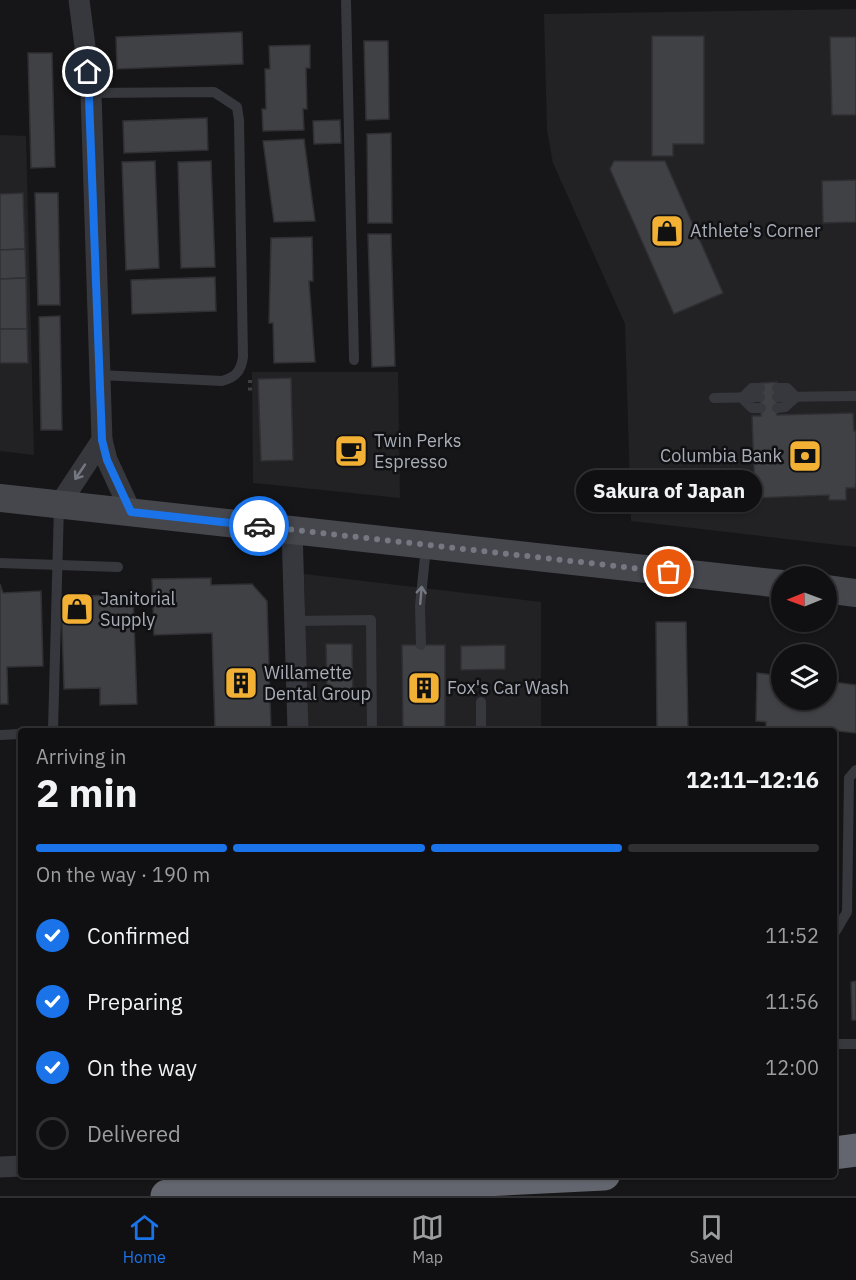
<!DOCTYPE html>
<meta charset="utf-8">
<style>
:root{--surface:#101012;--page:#19191b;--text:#f1f3f6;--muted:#9c9d9f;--line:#303032;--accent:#1a73e8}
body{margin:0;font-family:"IBM Plex Sans",sans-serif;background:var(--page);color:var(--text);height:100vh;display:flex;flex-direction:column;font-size:22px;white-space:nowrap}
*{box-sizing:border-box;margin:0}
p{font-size:20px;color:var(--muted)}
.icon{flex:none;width:33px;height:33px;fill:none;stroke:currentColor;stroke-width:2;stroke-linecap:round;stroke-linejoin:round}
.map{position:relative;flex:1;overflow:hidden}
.details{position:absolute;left:18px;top:728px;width:819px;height:450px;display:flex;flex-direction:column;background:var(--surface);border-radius:6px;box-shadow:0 2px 4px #0004,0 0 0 2px var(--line)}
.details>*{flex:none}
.needle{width:39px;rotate:269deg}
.fabs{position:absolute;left:771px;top:566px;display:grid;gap:12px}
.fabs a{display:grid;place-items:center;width:66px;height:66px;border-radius:50%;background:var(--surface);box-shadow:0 2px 4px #0004,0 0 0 2px var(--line);font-size:30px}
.pin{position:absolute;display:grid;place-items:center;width:51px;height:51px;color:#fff;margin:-26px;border:3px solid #fff;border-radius:50%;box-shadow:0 2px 6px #0007}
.courier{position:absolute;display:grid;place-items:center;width:60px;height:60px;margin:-30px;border:4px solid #1a73e8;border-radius:50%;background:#fff;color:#222;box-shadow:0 2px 8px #0007}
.bubble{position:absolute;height:42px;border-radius:21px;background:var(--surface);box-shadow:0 2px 4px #0004,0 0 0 2px var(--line);font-size:20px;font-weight:800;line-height:42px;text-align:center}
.head em{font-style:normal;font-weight:800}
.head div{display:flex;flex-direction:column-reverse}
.head{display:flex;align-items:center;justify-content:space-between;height:102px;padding:0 18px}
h1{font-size:39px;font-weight:800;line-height:45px}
.bar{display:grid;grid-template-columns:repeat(4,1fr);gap:9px 6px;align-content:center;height:72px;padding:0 18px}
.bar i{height:8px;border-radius:4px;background:var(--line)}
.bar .active{background:var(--accent)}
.bar p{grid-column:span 4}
ol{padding:0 18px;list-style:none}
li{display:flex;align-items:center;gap:18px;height:66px}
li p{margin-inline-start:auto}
li .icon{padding:6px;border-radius:50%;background:var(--accent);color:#fff;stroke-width:4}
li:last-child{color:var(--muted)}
li i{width:33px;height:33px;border:3px solid var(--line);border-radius:50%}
.tabs{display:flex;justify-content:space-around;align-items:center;height:84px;border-top:2px solid var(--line);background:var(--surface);font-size:16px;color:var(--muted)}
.tabs a{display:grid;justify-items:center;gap:3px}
.tabs .active{color:var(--accent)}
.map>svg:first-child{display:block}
</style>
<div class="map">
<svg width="856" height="1196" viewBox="0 0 856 1196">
<rect width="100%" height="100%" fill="#161618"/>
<g fill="#222225">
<path d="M 856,9 L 856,547 L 631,521 L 625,324 L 553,163 L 547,130 L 544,14 Z"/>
<path d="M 0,135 L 26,136 L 34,455 L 0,451 Z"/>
<path d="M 252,372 L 398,372 L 400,498 L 253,483 Z"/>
<path d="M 304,574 L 541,602 L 541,730 L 307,730 Z"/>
</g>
<g fill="#404145" stroke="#303034" stroke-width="1.5">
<path d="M 242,32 L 243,64 L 117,69 L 116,37 Z"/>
<path d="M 652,36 L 704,36 L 704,144 L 673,144 L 673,156 L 652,156 Z"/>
<path d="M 830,37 L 856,37 L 856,115 L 832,115 Z"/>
<path d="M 364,41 L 388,41 L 389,119 L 366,120 Z"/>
<path d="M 310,45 L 310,68 L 306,68 L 307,109 L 303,109 L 304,130 L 263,131 L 262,109 L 266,109 L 265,69 L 270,69 L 269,46 Z"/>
<path d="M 28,53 L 52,53 L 55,167 L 31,168 Z"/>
<path d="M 207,118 L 208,150 L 124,153 L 123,121 Z"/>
<path d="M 340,120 L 341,143 L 314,144 L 313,121 Z"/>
<path d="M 391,133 L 392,223 L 368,223 L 367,134 Z"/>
<path d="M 304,139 L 315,221 L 274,222 L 263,141 Z"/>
<path d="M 155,161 L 159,268 L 126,270 L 122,162 Z"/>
<path d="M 211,161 L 215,267 L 181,268 L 178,162 Z"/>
<path d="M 614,161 L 665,161 L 723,293 L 674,314 L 610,169 Z"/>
<path d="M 856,180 L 856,222 L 823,223 L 822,181 Z"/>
<path d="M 23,193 L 25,249 L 0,250 L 0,194 Z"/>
<path d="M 35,193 L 58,193 L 60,305 L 38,305 Z"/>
<path d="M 368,234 L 391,234 L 395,366 L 372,367 Z"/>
<path d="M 312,237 L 313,281 L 309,281 L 315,362 L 274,363 L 273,323 L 269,323 L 271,238 Z"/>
<path d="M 25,249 L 26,278 L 0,279 L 0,250 Z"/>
<path d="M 215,277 L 216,311 L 132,314 L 131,280 Z"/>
<path d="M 26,278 L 27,329 L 0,329 L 0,279 Z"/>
<path d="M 60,316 L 62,430 L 41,430 L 39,317 Z"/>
<path d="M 0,329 L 27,329 L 28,363 L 0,363 Z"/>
<path d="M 291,378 L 293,460 L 261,461 L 258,379 Z"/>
<path d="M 777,382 L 777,415 L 853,413 L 854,431 L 856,431 L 856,481 L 855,488 L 846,488 L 846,500 L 829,500 L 829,495 L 755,498 L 752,416 L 761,416 L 760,383 Z"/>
<path d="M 348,441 L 357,443 L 354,460 L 345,459 Z"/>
<path d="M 211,578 L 211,585 L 252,584 L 267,601 L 271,730 L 215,730 L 212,633 L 154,635 L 152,579 Z"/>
<path d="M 0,584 L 3,593 L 41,591 L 43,666 L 7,667 L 8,704 L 0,704 Z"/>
<path d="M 133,594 L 137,704 L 100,705 L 100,688 L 64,689 L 61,597 Z"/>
<path d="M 656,622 L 686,622 L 688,730 L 657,730 Z"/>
<path d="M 326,644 L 352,644 L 353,697 L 327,697 Z"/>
<path d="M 402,645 L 445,645 L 445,730 L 469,730 L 403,730 Z"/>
<path d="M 505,645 L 505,669 L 461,670 L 461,646 Z"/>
<path d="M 757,673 L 782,676 L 782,699 L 826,699 L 826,681 L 856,685 L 856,733 L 829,730 L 766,730 L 766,722 L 756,721 Z"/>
<path d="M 856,981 L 856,1020 L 852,1020 L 851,982 Z"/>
</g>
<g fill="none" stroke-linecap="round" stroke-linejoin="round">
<path stroke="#3d3f44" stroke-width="4" stroke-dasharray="3 4.5" stroke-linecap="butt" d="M 250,380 L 250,391"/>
<g stroke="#37383d" stroke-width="10">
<path d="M 346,0 L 354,360"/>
<path d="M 91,93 L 214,92 L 237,107 L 239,120 L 243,357 C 241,371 236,377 222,381 L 100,375"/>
<path d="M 760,388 L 752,388 L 742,398 L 752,408 L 761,408"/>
<path d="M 777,388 L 787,388 L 796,397 L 785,407 L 777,408"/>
<path d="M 777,397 L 856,396"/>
<path d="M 714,398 L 760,397"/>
<path d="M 0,563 L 118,567"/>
<path d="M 295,621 L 371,620 L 372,730"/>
<path d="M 421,645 L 420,606 L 426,547"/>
<path d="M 481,702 L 481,730"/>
<path d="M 53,730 L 59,505"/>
<path d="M 0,735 L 21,734"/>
<path d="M 834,934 L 847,912 L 849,778 L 856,770"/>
<path d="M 834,1044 L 856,1044"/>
</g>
<g stroke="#37383d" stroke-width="21">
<path d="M 79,0 L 91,93 L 102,440 L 107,460 L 131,512"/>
<path d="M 59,505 L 102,440"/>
<path d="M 292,529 L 298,730"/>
<path d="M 0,1167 L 21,1166"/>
</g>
<g stroke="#45474d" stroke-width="28">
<path d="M 0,498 L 782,584"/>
<path d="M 826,589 L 856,593"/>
</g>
<g stroke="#63666e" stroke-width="33">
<path d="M 834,1153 L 856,1150"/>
<path d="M 167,1196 L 604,1174"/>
</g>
</g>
<defs><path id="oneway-shaft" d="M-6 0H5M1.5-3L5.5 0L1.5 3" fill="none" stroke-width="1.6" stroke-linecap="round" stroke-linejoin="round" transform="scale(1.5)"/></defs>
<g stroke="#757881">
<use href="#oneway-shaft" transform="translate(80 472) rotate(124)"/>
<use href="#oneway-shaft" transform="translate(421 595) rotate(-85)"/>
</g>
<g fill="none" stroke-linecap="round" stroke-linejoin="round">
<path stroke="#757880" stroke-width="6" stroke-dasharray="0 10.8" d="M 259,526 L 669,572"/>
<path stroke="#1a73e8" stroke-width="8" d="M 88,72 L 102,440 L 107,460 L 131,512 L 259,526"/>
</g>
<defs>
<symbol id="shop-square" viewBox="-11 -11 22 22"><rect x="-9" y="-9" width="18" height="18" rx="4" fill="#f2b134" stroke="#111113"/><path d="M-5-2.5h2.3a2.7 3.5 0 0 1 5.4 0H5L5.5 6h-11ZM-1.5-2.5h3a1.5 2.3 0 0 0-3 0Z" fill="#111"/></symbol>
<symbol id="cafe-square" viewBox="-11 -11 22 22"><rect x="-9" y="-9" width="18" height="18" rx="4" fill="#f2b134" stroke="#111113"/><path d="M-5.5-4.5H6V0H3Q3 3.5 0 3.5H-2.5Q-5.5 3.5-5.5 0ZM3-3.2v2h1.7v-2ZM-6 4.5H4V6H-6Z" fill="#111"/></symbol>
<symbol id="bank-square" viewBox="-11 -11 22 22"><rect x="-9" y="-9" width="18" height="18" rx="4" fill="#f2b134" stroke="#111113"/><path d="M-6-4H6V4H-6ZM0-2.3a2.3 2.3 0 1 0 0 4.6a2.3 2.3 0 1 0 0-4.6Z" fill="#111"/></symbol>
<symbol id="building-square" viewBox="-11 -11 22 22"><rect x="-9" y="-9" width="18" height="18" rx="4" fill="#f2b134" stroke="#111113"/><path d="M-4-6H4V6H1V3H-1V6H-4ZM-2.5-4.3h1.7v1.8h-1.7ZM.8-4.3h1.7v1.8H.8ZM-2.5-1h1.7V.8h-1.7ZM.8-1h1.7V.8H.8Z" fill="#111"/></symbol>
</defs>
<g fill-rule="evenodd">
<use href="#shop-square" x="648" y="212" width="38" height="38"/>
<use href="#cafe-square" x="332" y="432" width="38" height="38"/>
<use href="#bank-square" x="786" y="437" width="38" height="38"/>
<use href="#shop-square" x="58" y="590" width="38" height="38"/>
<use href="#building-square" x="222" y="664" width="38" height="38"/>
<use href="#building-square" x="405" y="669" width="38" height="38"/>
</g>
<g text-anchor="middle" stroke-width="5" stroke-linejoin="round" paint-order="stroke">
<g font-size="18" fill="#a8adb8" stroke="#111113" text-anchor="start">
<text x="690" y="237">Athlete's Corner</text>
<text x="374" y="447">Twin Perks<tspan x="374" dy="21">Espresso</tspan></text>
<text x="782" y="462" text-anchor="end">Columbia Bank</text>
<text x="100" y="605">Janitorial<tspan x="100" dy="21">Supply</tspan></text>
<text x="264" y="679">Willamette<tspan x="264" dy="21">Dental Group</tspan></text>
<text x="447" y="694">Fox's Car Wash</text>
</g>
</g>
</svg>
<div class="fabs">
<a><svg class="needle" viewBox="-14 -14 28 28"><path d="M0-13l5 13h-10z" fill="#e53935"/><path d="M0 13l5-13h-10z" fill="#9c9d9f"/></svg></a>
<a><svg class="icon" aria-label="layers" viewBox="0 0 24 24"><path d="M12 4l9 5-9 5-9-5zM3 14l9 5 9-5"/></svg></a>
</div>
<div class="pin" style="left:669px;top:572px;background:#ea580c"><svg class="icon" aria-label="bag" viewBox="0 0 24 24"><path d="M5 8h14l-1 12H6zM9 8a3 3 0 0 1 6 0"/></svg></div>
<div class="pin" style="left:88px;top:72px;background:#1f2937"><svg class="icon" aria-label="home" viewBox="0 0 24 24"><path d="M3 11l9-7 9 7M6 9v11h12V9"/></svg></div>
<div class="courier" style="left:259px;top:526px"><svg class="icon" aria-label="car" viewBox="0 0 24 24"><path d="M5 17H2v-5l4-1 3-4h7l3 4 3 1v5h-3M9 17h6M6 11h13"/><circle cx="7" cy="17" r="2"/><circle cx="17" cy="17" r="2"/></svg></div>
<div class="bubble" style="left:576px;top:470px;width:186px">Sakura of Japan</div>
<section class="details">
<div class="head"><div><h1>2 min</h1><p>Arriving in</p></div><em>12:11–12:16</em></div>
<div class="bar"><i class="active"></i><i class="active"></i><i class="active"></i><i></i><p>On the way · 190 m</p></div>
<ol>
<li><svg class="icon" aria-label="check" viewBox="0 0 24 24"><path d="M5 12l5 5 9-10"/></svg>Confirmed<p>11:52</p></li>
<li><svg class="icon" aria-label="check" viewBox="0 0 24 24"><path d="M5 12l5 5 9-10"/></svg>Preparing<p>11:56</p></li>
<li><svg class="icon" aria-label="check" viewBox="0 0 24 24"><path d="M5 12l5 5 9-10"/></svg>On the way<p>12:00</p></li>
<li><i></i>Delivered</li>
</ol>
</section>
</div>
<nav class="tabs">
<a class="active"><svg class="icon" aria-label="home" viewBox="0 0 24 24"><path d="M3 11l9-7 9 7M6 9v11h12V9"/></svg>Home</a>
<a><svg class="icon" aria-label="map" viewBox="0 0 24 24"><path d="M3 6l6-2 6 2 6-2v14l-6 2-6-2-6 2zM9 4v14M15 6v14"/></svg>Map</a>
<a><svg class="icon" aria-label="saved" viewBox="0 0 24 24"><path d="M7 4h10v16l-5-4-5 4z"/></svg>Saved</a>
</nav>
